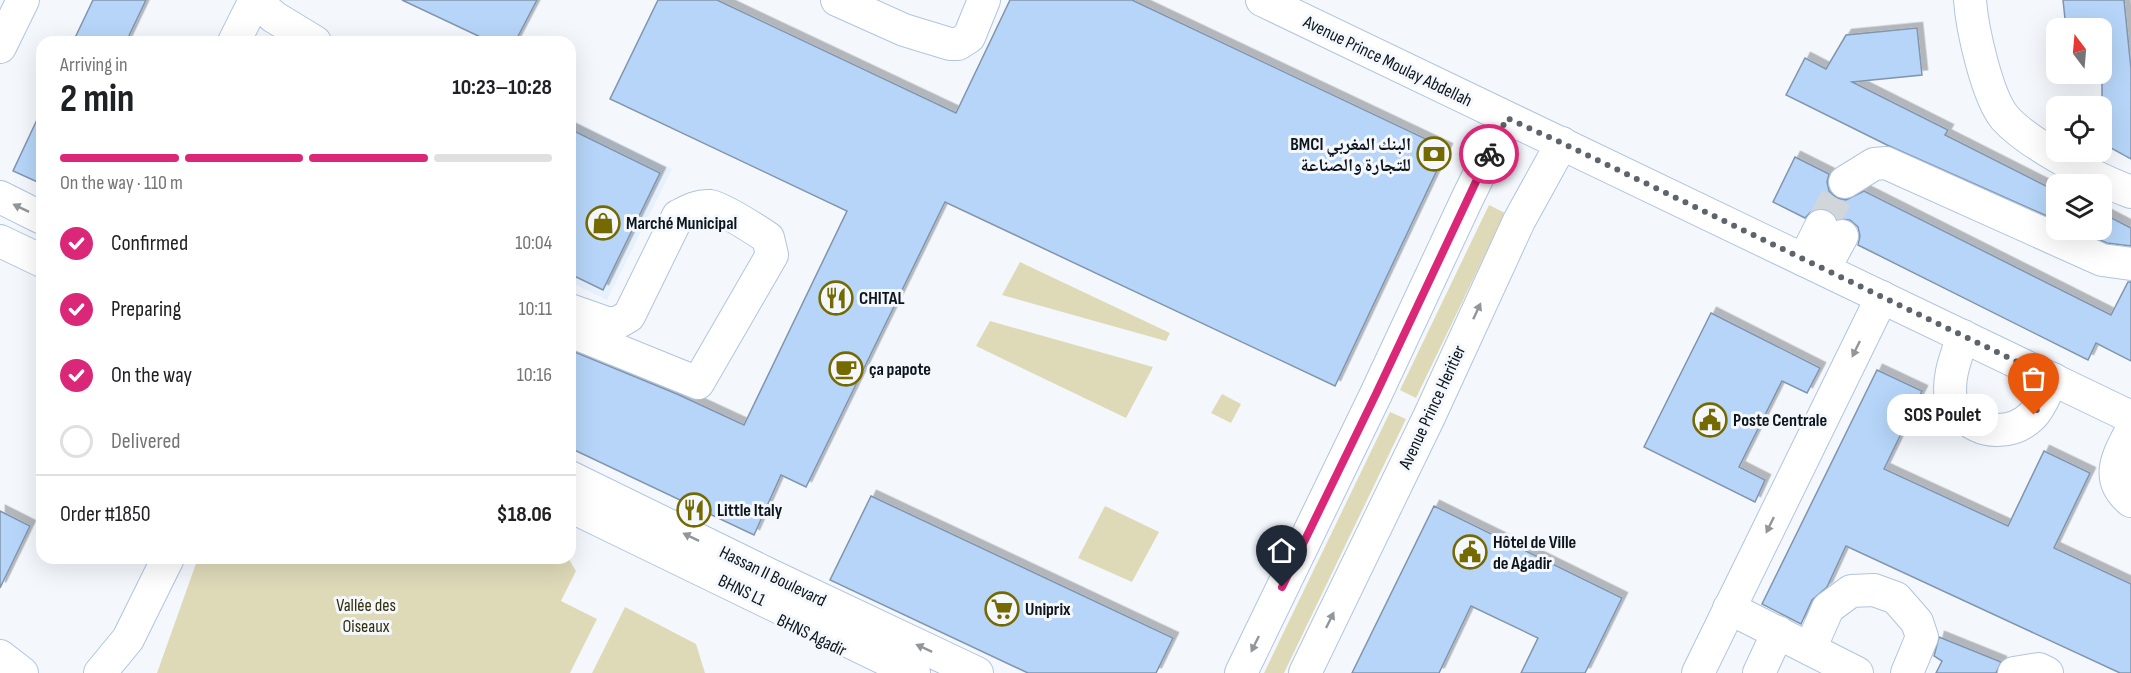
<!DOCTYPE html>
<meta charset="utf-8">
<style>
:root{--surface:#fff;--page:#f6f6f6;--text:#202124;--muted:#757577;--line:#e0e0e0;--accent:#db2777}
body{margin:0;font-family:"Sofia Sans Condensed","Noto Naskh Arabic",sans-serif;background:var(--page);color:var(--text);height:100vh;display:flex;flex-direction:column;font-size:22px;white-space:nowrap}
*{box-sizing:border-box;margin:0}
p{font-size:20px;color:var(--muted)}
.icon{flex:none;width:33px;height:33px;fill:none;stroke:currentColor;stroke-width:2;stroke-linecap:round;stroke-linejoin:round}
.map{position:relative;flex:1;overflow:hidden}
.side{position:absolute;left:36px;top:36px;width:540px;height:528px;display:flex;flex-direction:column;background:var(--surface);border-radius:18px;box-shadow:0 6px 24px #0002}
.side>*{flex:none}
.needle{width:39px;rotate:344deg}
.buttons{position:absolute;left:2046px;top:18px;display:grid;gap:12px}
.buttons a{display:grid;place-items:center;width:66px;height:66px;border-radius:12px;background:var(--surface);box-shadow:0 6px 24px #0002;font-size:30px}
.pin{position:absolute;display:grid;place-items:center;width:51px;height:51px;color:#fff;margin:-62px -26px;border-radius:50% 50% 50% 0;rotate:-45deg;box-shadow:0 0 6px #0007}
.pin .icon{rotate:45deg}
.courier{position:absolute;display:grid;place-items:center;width:60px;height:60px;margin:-30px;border:4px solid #db2777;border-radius:50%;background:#fff;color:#222;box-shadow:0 2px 8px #0007}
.bubble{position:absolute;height:42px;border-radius:18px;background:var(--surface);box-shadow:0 6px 24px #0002;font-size:20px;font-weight:700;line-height:42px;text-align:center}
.headline em{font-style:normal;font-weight:700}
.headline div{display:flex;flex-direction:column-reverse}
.headline{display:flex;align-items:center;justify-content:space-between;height:102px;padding:0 24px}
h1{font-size:39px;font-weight:700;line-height:45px}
.bar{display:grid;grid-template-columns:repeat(4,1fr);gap:9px 6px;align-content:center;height:72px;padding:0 24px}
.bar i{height:8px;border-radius:4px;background:var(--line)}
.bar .selected{background:var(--accent)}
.bar p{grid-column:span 4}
.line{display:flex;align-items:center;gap:15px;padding:0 24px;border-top:2px solid var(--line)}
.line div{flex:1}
ol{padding:0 24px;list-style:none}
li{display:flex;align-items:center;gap:18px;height:66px}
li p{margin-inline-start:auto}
li .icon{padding:6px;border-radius:50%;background:var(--accent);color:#fff;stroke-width:4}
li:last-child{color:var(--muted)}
li i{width:33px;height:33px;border:3px solid var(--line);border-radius:50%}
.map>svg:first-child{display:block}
</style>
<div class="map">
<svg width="2131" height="673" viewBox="0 0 2131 673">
<defs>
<filter id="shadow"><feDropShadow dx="5.5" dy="-5.5" stdDeviation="0" flood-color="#0004"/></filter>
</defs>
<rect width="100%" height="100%" fill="#f4f8fd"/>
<path fill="#e6f1fd" d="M 570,119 L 672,169 L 607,300 L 570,282 Z"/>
<g fill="#dedab8">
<path d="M 1489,205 L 1505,213 L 1416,398 L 1400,390 Z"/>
<path d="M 1020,262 L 1170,333 L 1166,341 L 1002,295 Z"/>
<path d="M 990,321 L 1153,367 L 1126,418 L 976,346 Z"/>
<path d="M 1222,394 L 1241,404 L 1231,423 L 1211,413 Z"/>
<path d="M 1390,412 L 1406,419 L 1284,673 L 1264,673 Z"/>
<path d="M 1105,506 L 1159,532 L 1132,582 L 1078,558 Z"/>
<path d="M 198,558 L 568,558 L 576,571 L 561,601 L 597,619 L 570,673 L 157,673 Z"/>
<path d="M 625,607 L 696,644 L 705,673 L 592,673 Z"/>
</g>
<g fill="#b6d5f8" stroke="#8195ad" stroke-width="1.5" filter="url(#shadow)">
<path d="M 93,0 L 146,0 L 126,42 L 73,42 Z"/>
<path d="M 402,0 L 537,0 L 515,42 L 491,42 Z"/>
<path d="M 658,0 L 717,0 L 956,113 L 1010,0 L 1132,0 L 1447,149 L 1335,386 L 945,202 L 806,487 L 781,475 L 754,535 L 570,448 L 570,350 L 677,394 L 744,425 L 847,211 L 610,99 Z"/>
<path d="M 2063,0 L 2124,0 L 2131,69 L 2131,159 L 2102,143 L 2102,28 L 2066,28 Z"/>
<path d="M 1917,28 L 1922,75 L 1852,82 L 1948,130 L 1945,135 L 2056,191 L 2056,220 L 1887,145 L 1786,95 L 1805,58 L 1826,69 L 1846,35 Z"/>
<path d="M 42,109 L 42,184 L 13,171 Z"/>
<path d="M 570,129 L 660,173 L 603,290 L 570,274 Z"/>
<path d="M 1795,157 L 1829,174 L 1827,182 L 1829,191 L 1837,198 L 1846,200 L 1864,191 L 2111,315 L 2128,282 L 2131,282 L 2131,361 L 2096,343 L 2088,360 L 1858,245 L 1860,236 L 1858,227 L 1850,220 L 1837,219 L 1830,210 L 1821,208 L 1812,211 L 1805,218 L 1773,202 Z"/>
<path d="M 2102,213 L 2131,228 L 2131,246 L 2107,243 L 2078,230 L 2102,230 Z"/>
<path d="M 1711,313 L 1820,368 L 1807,393 L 1782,381 L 1739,467 L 1765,480 L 1755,502 L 1644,447 Z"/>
<path d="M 1877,370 L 1922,391 L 1884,469 L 2008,526 L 2044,451 L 2090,473 L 2054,548 L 2131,584 L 2131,673 L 2120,673 L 1846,546 L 1827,587 L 1812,600 L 1801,624 L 1762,604 Z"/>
<path d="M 871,496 L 1173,638 L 1156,673 L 1028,673 L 830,580 Z"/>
<path d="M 1434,506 L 1622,598 L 1585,673 L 1521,673 L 1538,638 L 1471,606 L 1439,673 L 1352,673 Z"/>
<path d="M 0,511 L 30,526 L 0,588 Z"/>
<path d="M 1939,637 L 2001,662 L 1996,673 L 1936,673 L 1942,661 L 1934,656 Z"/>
</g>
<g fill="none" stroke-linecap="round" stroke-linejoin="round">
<path stroke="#d1d6db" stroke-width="32" stroke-dasharray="32 16" stroke-linecap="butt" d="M 1821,226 L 1845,182"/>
<defs>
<g id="minor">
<path d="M 837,0 L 904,30 L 950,44 L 958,44 L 969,37 L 984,0"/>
<path d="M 1262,0 L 2131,417"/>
<path d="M 1970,0 C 1972,28 1987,97 2005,118 C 2029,145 2096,179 2131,192"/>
<path d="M 234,42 L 255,0 L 274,17 L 315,42"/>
<path d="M 0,47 L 23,0"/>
<path d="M 1845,182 L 1874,164 L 1886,163 L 2102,260 L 2131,264"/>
<path d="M 0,197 L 42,218"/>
<path d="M 0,241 L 42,261"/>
<path d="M 1804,260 L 1821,226"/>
<path d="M 1824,269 L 1842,236"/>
<path d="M 570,310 L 607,323 L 617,323 L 629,316 L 678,216 C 688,211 698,205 710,206 C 724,209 756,230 768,238 L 772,255 L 698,383 L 570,331"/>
<path d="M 1963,336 C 1956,357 1947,378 1951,400 C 1952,406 1958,410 1962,414 C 1981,435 2012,435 2032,416 C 2041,407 2047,390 2053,379"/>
<path d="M 2131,431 C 2118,456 2104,479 2131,501"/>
<path d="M 570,477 L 768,574 L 977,673"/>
<path d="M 570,506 L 914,673"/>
<path d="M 1729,608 L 1857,673"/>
<path d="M 1810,649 L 1828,608 L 1851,591 L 1874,590 L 1896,598 L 1917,622 L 1922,637 L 1907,673"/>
<path d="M 0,656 L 22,673"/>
<path d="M 100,673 L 128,639 L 168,558"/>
<path d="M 1241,673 L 1376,394 L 1468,197 L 1507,118"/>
<path d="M 1305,673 L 1429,417 L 1519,221 L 1562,143"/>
<path d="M 1698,673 L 1882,297"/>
<path d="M 1759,673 L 1778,632"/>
<path d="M 2014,673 L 2039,669 L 2047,673"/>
</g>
</defs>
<use href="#minor" stroke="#b0c5de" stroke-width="34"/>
<use href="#minor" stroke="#fff" stroke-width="32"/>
</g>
<defs><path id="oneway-solid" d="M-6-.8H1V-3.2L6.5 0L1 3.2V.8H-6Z" transform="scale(1.5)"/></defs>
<g fill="#929699">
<use href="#oneway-solid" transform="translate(21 208) rotate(-154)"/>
<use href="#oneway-solid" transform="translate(1477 311) rotate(-65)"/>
<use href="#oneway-solid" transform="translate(1856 349) rotate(116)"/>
<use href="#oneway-solid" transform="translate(1770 525) rotate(116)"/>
<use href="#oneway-solid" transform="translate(691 537) rotate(-154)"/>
<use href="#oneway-solid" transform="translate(1330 620) rotate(-64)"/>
<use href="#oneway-solid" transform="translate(1255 644) rotate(116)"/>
<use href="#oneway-solid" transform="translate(924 648) rotate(-155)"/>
</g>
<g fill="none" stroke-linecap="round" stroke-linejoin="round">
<path stroke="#5e646b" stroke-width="6" stroke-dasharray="0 10.8" d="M 1489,154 L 1507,118 L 1562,143 L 2053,379 L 2034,415"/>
<path stroke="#db2777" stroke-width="8" d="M 1282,587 L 1376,394 L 1489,154"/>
</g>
<defs>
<symbol id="bank-ring" viewBox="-11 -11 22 22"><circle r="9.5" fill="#f4f8fd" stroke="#756a02" stroke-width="1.5"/><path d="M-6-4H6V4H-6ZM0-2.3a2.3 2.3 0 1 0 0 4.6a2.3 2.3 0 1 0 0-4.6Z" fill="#756a02"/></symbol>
<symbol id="shop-ring" viewBox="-11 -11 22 22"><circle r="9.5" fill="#f4f8fd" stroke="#756a02" stroke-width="1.5"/><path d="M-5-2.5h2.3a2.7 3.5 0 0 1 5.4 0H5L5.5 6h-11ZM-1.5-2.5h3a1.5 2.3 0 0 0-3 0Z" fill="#756a02"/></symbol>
<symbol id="restaurant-ring" viewBox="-11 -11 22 22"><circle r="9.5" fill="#f4f8fd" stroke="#756a02" stroke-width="1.5"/><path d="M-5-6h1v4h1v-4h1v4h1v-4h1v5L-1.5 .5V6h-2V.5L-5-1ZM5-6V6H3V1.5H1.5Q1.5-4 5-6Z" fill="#756a02"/></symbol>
<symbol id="cafe-ring" viewBox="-11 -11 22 22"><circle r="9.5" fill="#f4f8fd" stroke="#756a02" stroke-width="1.5"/><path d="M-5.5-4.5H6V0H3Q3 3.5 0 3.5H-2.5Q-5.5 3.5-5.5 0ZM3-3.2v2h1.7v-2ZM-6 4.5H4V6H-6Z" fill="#756a02"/></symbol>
<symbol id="civic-ring" viewBox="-11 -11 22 22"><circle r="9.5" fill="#f4f8fd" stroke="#756a02" stroke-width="1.5"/><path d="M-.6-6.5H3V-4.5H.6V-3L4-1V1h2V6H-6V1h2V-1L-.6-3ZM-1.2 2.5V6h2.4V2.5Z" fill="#756a02"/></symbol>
<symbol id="supermarket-ring" viewBox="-11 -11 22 22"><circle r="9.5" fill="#f4f8fd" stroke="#756a02" stroke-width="1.5"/><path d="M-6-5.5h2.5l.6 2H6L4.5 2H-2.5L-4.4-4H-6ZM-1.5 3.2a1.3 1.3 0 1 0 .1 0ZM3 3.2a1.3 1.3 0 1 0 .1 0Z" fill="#756a02"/></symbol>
</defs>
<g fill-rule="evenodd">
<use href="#bank-ring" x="1415" y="135" width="38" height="38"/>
<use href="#shop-ring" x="584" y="204" width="38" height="38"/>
<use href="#restaurant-ring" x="817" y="279" width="38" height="38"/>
<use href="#cafe-ring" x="827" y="350" width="38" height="38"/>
<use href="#civic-ring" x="1691" y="401" width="38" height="38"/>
<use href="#restaurant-ring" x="675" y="491" width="38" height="38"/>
<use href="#civic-ring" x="1451" y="533" width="38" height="38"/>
<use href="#supermarket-ring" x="983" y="590" width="38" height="38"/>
</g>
<g text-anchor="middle" stroke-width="6" stroke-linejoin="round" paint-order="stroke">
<g font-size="18" fill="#0d151d" stroke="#f4f8fd">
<text transform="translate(1388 61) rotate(26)" y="6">Avenue Prince Moulay Abdellah</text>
<text transform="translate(1432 407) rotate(-65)" y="6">Avenue Prince Heritier</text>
<text transform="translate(773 576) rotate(26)" y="6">Hassan II Boulevard</text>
<text transform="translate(742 590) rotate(26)" y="6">BHNS L1</text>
<text transform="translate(812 635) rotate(26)" y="6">BHNS Agadir</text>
</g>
<g font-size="18" font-weight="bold" fill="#0d151d" stroke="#f4f8fd" text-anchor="start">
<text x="1411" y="150" text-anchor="end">BMCI البنك المغربي<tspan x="1411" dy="21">للتجارة والصناعة</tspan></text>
<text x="626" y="229">Marché Municipal</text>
<text x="859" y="304">CHITAL</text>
<text x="869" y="375">ça papote</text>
<text x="1733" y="426">Poste Centrale</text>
<text x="717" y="516">Little Italy</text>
<text x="1493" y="548">Hôtel de Ville<tspan x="1493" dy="21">de Agadir</tspan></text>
<text x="1025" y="615">Uniprix</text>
</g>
<g font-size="18" fill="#332f0a" stroke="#f4f8fd">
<text x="366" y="611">Vallée des<tspan x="366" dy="21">Oiseaux</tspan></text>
</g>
</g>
</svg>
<div class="buttons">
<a><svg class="needle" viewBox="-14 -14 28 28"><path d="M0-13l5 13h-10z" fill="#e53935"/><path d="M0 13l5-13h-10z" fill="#757577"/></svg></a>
<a><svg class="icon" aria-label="locate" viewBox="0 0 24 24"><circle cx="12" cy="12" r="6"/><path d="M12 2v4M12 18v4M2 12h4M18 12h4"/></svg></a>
<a><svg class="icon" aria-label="layers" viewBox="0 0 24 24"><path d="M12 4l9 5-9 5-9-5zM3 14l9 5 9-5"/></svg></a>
</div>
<div class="pin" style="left:2034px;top:415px;background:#ea580c"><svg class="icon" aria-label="bag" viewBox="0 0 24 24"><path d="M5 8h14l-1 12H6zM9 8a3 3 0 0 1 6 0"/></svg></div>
<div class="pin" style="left:1282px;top:587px;background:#1f2937"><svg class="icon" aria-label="home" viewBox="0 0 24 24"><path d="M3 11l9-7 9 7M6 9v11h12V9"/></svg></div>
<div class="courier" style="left:1489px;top:154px"><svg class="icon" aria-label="bike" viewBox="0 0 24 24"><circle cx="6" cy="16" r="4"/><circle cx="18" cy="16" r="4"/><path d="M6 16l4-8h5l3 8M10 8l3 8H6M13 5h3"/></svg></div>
<div class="bubble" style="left:1887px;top:394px;width:111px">SOS Poulet</div>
<section class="side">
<div class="headline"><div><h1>2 min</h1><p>Arriving in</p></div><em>10:23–10:28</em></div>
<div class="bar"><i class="selected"></i><i class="selected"></i><i class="selected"></i><i></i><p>On the way · 110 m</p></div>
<ol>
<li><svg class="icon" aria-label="check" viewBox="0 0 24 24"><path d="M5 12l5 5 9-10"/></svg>Confirmed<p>10:04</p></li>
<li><svg class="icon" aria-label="check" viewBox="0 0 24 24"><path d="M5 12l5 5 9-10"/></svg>Preparing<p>10:11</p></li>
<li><svg class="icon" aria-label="check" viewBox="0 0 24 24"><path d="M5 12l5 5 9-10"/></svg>On the way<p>10:16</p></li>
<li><i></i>Delivered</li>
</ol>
<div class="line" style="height:78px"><div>Order #1850</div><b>$18.06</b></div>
</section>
</div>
